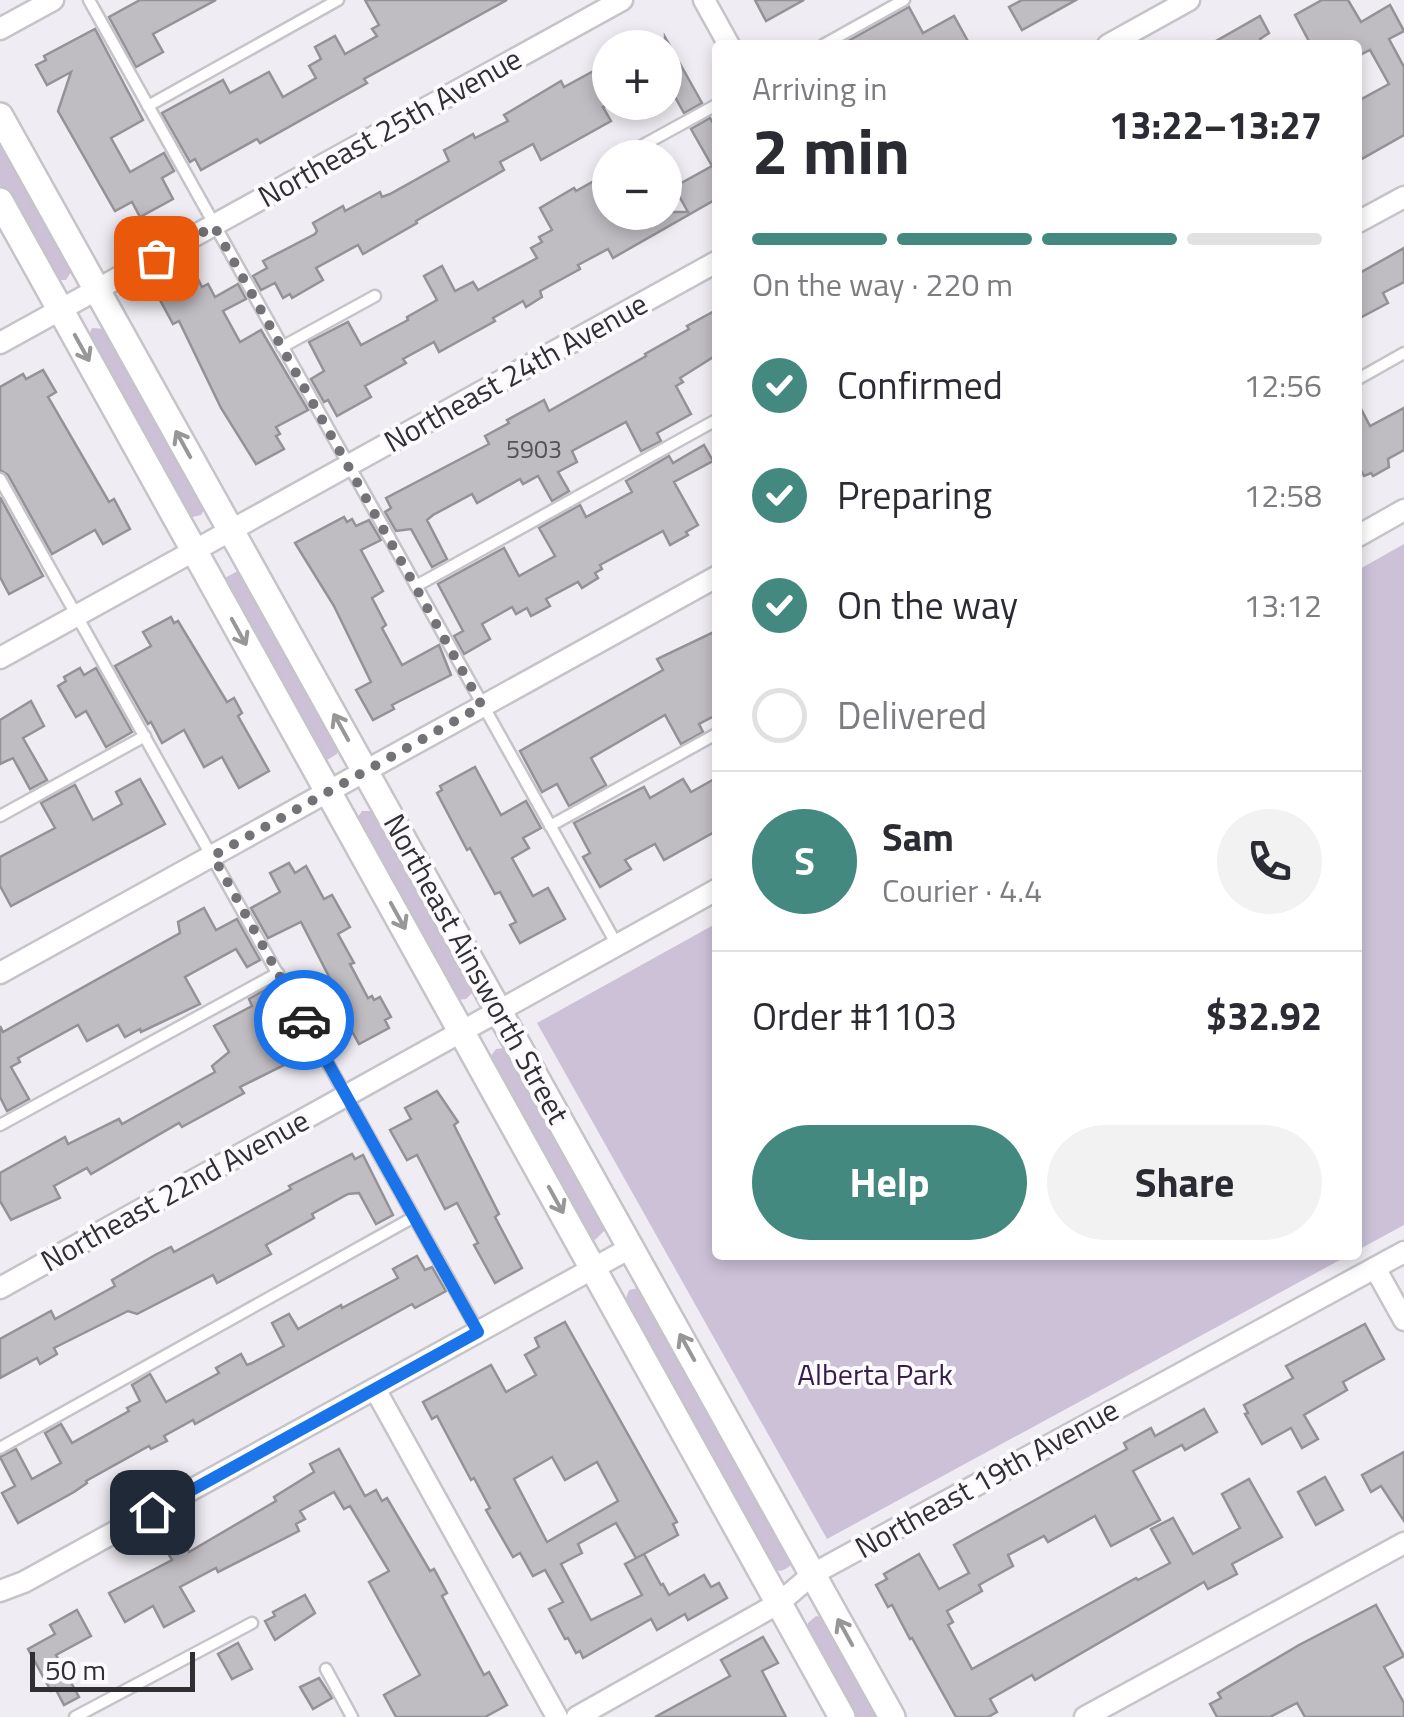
<!DOCTYPE html>
<meta charset="utf-8">
<style>
:root{--surface:#fff;--page:#f2f2f3;--text:#2b2b33;--muted:#7c7c81;--line:#e1e1e2;--accent:#44897f}
body{margin:0;font-family:"Titillium Web",sans-serif;background:var(--page);color:var(--text);height:100vh;display:flex;flex-direction:column;font-size:38px;white-space:nowrap}
*{box-sizing:border-box;margin:0}
p{font-size:32px;color:var(--muted)}
.icon{flex:none;width:55px;height:55px;fill:none;stroke:currentColor;stroke-width:2;stroke-linecap:round;stroke-linejoin:round}
.map{position:relative;flex:1;overflow:hidden}
.panel{position:absolute;left:712px;top:40px;width:650px;height:1220px;display:flex;flex-direction:column;background:var(--surface);border-radius:10px;box-shadow:0 5px 15px #0003}
.panel>*{flex:none}
.fabs{position:absolute;left:592px;top:30px;display:grid;gap:20px}
.fabs a{display:grid;place-items:center;width:90px;height:90px;border-radius:50%;background:var(--surface);box-shadow:0 5px 15px #0003;font-size:50px}
.scale{position:absolute;left:30px;bottom:25px;width:165px;box-sizing:border-box;padding-left:10px;border:5px solid #302f32;border-top:0;font-size:28px;line-height:35px;white-space:nowrap;color:#302f32;-webkit-text-stroke:8px #fcfafe;paint-order:stroke}
.pin{position:absolute;display:grid;place-items:center;width:85px;height:85px;color:#fff;margin:-42px;border-radius:20px;box-shadow:0 5px 15px #0006}
.courier{position:absolute;display:grid;place-items:center;width:100px;height:100px;margin:-50px;border:8px solid #1a73e8;border-radius:50%;background:#fff;color:#222;box-shadow:0 2px 12px #0007}
.summary em{font-style:normal;font-weight:700}
.summary div{display:flex;flex-direction:column-reverse}
.summary{display:flex;align-items:center;justify-content:space-between;height:170px;padding:0 40px}
h1{font-size:65px;font-weight:700;line-height:75px}
.bar{display:grid;grid-template-columns:repeat(4,1fr);gap:15px 10px;align-content:center;height:120px;padding:0 40px}
.bar i{height:12px;border-radius:8px;background:var(--line)}
.bar .on{background:var(--accent)}
.bar p{grid-column:span 4}
.line{display:flex;align-items:center;gap:25px;padding:0 40px;border-top:2px solid var(--line)}
.line div{flex:1}
.round{display:grid;place-items:center;flex:none;width:105px;height:105px;border-radius:52px;background:var(--page)}
ol{padding:0 40px;list-style:none}
li{display:flex;align-items:center;gap:30px;height:110px}
li p{margin-inline-start:auto}
li .icon{padding:10px;border-radius:50%;background:var(--accent);color:#fff;stroke-width:4}
li:last-child{color:var(--muted)}
li i{width:55px;height:55px;border:5px solid var(--line);border-radius:50%}
.button{display:flex;gap:20px;margin-top:auto;padding:20px 40px}
.button a{flex:1;height:115px;border-radius:60px;background:var(--accent);color:#fff;font-size:40px;font-weight:700;line-height:115px;text-align:center}
.button a+a{background:var(--page);color:var(--text)}
.map>svg:first-child{display:block}
</style>
<div class="map">
<svg width="1404" height="1717" viewBox="0 0 1404 1717">
<rect width="100%" height="100%" fill="#efedf3"/>
<g fill="#ccc1d7">
<path d="M 0,137 L 73,269 L 66,280 L 54,280 L 0,185 Z"/>
<path d="M 92,328 L 107,329 L 205,508 L 201,515 L 188,518 L 86,342 Z"/>
<path d="M 1404,544 L 1404,1225 L 1358,1250 L 1358,570 Z"/>
<path d="M 241,569 L 339,744 L 337,754 L 327,760 L 316,756 L 218,582 Z"/>
<path d="M 362,811 L 376,811 L 474,991 L 466,999 L 457,1000 L 355,821 Z"/>
<path d="M 717,923 L 718,1255 L 1349,1255 L 827,1539 L 537,1023 Z"/>
<path d="M 504,1048 L 512,1053 L 606,1229 L 595,1240 L 586,1234 L 490,1065 L 490,1057 L 496,1049 Z"/>
<path d="M 638,1288 L 645,1291 L 792,1555 L 792,1564 C 784,1571 780,1573 770,1568 L 624,1304 L 629,1290 Z"/>
<path d="M 816,1616 L 826,1618 L 880,1717 L 854,1717 L 807,1632 L 808,1623 Z"/>
</g>
<g fill="#bfbcc2" stroke="#949297" stroke-width="2.5" fill-rule="evenodd">
<path d="M 140,0 L 216,0 L 153,34 L 163,52 L 136,67 L 109,17 Z"/>
<path d="M 365,0 L 507,0 L 364,79 L 367,83 L 260,143 L 257,139 L 201,170 L 195,159 L 190,162 L 162,113 L 223,80 L 230,93 L 269,72 L 283,97 L 316,78 L 309,66 L 321,59 L 315,47 L 335,36 L 345,54 L 377,36 L 372,29 L 379,25 Z"/>
<path d="M 755,0 L 804,0 L 766,21 Z"/>
<path d="M 1022,0 L 1076,0 L 1022,30 L 1009,7 Z"/>
<path d="M 1322,0 L 1348,0 L 1361,22 L 1390,5 L 1404,31 L 1389,39 L 1404,67 L 1404,135 L 1358,161 L 1358,101 L 1389,84 L 1370,50 L 1358,56 L 1358,45 L 1311,45 L 1295,15 Z"/>
<path d="M 909,7 L 923,33 L 954,16 L 970,45 L 841,45 Z"/>
<path d="M 1260,16 L 1269,33 L 1260,39 L 1263,45 L 1209,45 Z"/>
<path d="M 95,29 L 143,120 L 111,138 L 130,172 L 164,153 L 174,171 L 162,178 L 173,199 L 140,217 L 132,202 L 115,211 L 58,111 L 71,72 L 47,85 L 36,65 L 46,60 L 44,56 Z"/>
<path d="M 665,37 L 702,103 L 684,113 L 665,79 Z"/>
<path d="M 610,62 L 610,104 L 603,107 L 611,121 L 541,160 L 533,144 L 500,162 L 504,170 L 416,221 L 417,223 L 363,254 L 358,245 L 316,268 L 323,280 L 292,298 L 290,294 L 283,298 L 275,283 L 261,290 L 253,276 L 267,268 L 263,261 L 315,234 L 317,231 L 313,223 L 343,206 L 345,211 L 380,192 L 382,197 L 390,194 L 449,161 L 444,150 L 448,148 L 473,134 L 475,138 L 508,121 L 504,115 L 561,81 L 564,87 Z"/>
<path d="M 710,118 L 718,131 L 718,198 L 613,258 L 608,249 L 578,265 L 580,269 L 540,291 L 542,297 L 526,307 L 523,301 L 493,318 L 495,321 L 439,352 L 434,342 L 403,359 L 406,363 L 365,386 L 371,397 L 337,416 L 328,400 L 324,402 L 311,379 L 324,371 L 309,342 L 348,322 L 361,345 L 408,320 L 407,317 L 437,300 L 424,276 L 442,266 L 455,291 L 473,282 L 478,290 L 537,258 L 531,248 L 542,242 L 539,237 L 552,230 L 540,208 L 574,188 L 576,191 L 610,172 L 610,212 L 688,212 L 674,187 L 712,166 L 691,129 Z"/>
<path d="M 1404,248 L 1404,282 L 1383,293 L 1388,303 L 1358,319 L 1358,274 Z"/>
<path d="M 198,279 L 202,287 L 208,284 L 215,297 L 238,284 L 246,299 L 223,311 L 240,342 L 261,330 L 308,410 L 276,427 L 280,434 L 276,436 L 284,449 L 256,464 L 221,408 L 179,321 L 173,324 L 160,300 Z"/>
<path d="M 718,309 L 718,354 L 680,378 L 683,382 L 676,386 L 691,414 L 657,433 L 661,441 L 641,451 L 626,422 L 572,451 L 577,462 L 558,472 L 569,491 L 552,501 L 538,476 L 523,484 L 520,479 L 477,503 L 472,494 L 433,515 L 427,520 L 447,559 L 432,567 L 411,529 L 396,531 L 385,512 L 391,508 L 386,498 L 489,444 L 485,436 L 509,423 L 507,420 L 544,400 L 549,411 L 646,356 L 645,354 L 689,329 L 687,326 Z"/>
<path d="M 43,370 L 56,392 L 48,397 L 109,502 L 114,499 L 130,529 L 103,544 L 95,530 L 52,554 L 8,475 L 0,470 L 0,387 L 23,374 L 26,379 Z"/>
<path d="M 1358,403 L 1370,426 L 1404,408 L 1404,450 L 1388,459 L 1389,467 L 1373,476 L 1371,473 L 1364,476 L 1358,465 Z"/>
<path d="M 704,445 L 713,461 L 674,482 L 698,525 L 686,532 L 688,535 L 670,545 L 663,531 L 600,565 L 602,569 L 595,573 L 598,578 L 582,588 L 578,582 L 546,599 L 550,606 L 531,616 L 527,608 L 516,614 L 512,607 L 482,624 L 490,639 L 464,654 L 454,636 L 463,631 L 438,584 L 504,548 L 519,576 L 555,556 L 539,528 L 580,505 L 586,517 L 632,492 L 626,481 L 669,456 L 673,463 Z"/>
<path d="M 0,497 L 43,576 L 9,594 L 0,577 Z"/>
<path d="M 344,517 L 347,522 L 352,519 L 356,526 L 369,520 L 381,540 L 361,550 L 383,591 L 372,598 L 386,625 L 382,628 L 402,665 L 439,645 L 451,675 L 392,705 L 394,709 L 373,720 L 356,690 L 371,682 L 334,606 L 295,543 Z"/>
<path d="M 171,617 L 174,623 L 178,621 L 227,702 L 234,698 L 242,713 L 238,716 L 269,771 L 239,788 L 222,757 L 204,767 L 184,730 L 162,743 L 151,722 L 148,724 L 115,666 L 151,646 L 143,632 Z"/>
<path d="M 718,630 L 718,714 L 699,724 L 703,732 L 681,744 L 665,715 L 591,758 L 606,785 L 569,806 L 557,784 L 542,792 L 520,751 L 663,670 L 657,659 Z"/>
<path d="M 80,668 L 84,675 L 96,668 L 132,732 L 106,747 L 86,711 L 76,717 L 58,686 L 66,681 L 64,677 Z"/>
<path d="M 31,701 L 44,726 L 23,738 L 47,780 L 30,789 L 13,758 L 0,764 L 0,720 Z"/>
<path d="M 475,767 L 501,815 L 526,801 L 541,828 L 523,838 L 529,848 L 512,858 L 533,896 L 548,888 L 565,919 L 520,943 L 510,925 L 516,922 L 500,892 L 495,894 L 470,848 L 467,850 L 437,793 L 442,790 L 440,786 Z"/>
<path d="M 718,777 L 718,830 L 664,860 L 655,844 L 625,860 L 631,869 L 600,887 L 583,857 L 590,853 L 574,823 L 644,787 L 650,798 L 683,779 L 691,792 Z"/>
<path d="M 140,779 L 165,824 L 11,906 L 0,886 L 0,857 L 55,828 L 41,803 L 75,785 L 93,820 L 122,804 L 116,792 Z"/>
<path d="M 289,863 L 295,873 L 306,866 L 324,899 L 332,895 L 350,927 L 338,934 L 354,963 L 350,964 L 368,998 L 372,996 L 374,1000 L 380,997 L 391,1017 L 385,1020 L 389,1028 L 359,1044 L 342,1013 L 346,1010 L 301,922 L 268,938 L 251,908 L 280,892 L 270,873 Z"/>
<path d="M 204,908 L 216,930 L 237,919 L 260,960 L 247,967 L 236,949 L 185,977 L 200,1004 L 141,1032 L 140,1029 L 125,1037 L 118,1025 L 87,1041 L 78,1025 L 18,1058 L 20,1062 L 11,1067 L 29,1099 L 7,1111 L 0,1097 L 0,1026 L 3,1032 L 180,933 L 178,922 Z"/>
<path d="M 268,988 L 308,1053 L 240,1087 L 244,1093 L 182,1127 L 179,1123 L 91,1174 L 87,1168 L 54,1186 L 60,1198 L 11,1220 L 0,1201 L 0,1173 L 65,1137 L 68,1144 L 119,1119 L 122,1124 L 215,1072 L 212,1066 L 229,1052 L 214,1026 L 252,1006 L 249,999 Z"/>
<path d="M 437,1091 L 458,1122 L 454,1125 L 499,1214 L 495,1217 L 522,1268 L 495,1283 L 474,1245 L 478,1243 L 457,1203 L 445,1209 L 417,1155 L 407,1160 L 390,1130 L 411,1119 L 405,1108 Z"/>
<path d="M 352,1154 L 355,1159 L 363,1155 L 393,1215 L 376,1224 L 359,1193 L 348,1194 L 312,1214 L 314,1218 L 266,1245 L 271,1254 L 217,1283 L 213,1275 L 137,1314 L 128,1311 L 54,1348 L 57,1354 L 40,1364 L 37,1358 L 0,1378 L 0,1339 L 51,1311 L 55,1319 L 115,1286 L 112,1280 L 155,1255 L 171,1247 L 174,1252 L 291,1189 L 289,1186 Z"/>
<path d="M 417,1256 L 425,1270 L 432,1267 L 446,1291 L 415,1308 L 412,1304 L 195,1424 L 193,1420 L 164,1436 L 167,1441 L 151,1449 L 149,1446 L 86,1481 L 87,1483 L 74,1492 L 18,1523 L 2,1493 L 15,1486 L 0,1457 L 16,1449 L 32,1479 L 61,1463 L 45,1433 L 61,1424 L 72,1443 L 129,1411 L 127,1408 L 140,1401 L 132,1385 L 150,1374 L 166,1402 L 219,1373 L 216,1368 L 241,1354 L 247,1365 L 252,1363 L 284,1346 L 272,1323 L 289,1314 L 298,1329 L 341,1305 L 342,1308 L 398,1278 L 393,1269 Z"/>
<path d="M 565,1322 L 677,1522 L 673,1524 L 678,1535 L 644,1554 L 661,1585 L 663,1584 L 669,1595 L 704,1575 L 711,1587 L 719,1583 L 727,1598 L 688,1620 L 685,1614 L 657,1630 L 651,1619 L 583,1658 L 580,1651 L 576,1653 L 568,1638 L 565,1639 L 549,1609 L 563,1602 L 545,1570 L 533,1576 L 520,1553 L 513,1557 L 486,1510 L 490,1508 L 474,1478 L 471,1480 L 437,1416 L 432,1419 L 423,1402 L 491,1365 L 506,1392 L 536,1375 L 525,1355 L 539,1347 L 535,1338 ZM 552,1457 L 565,1480 L 597,1462 L 618,1501 L 547,1542 L 514,1479 ZM 616,1523 L 636,1558 L 644,1554 L 625,1564 L 642,1595 L 591,1620 L 561,1564 L 582,1553 L 578,1544 Z"/>
<path d="M 1365,1324 L 1384,1359 L 1343,1382 L 1347,1390 L 1304,1415 L 1318,1439 L 1302,1448 L 1291,1428 L 1262,1444 L 1245,1414 L 1248,1413 L 1244,1405 L 1293,1378 L 1286,1366 Z"/>
<path d="M 1204,1409 L 1217,1432 L 1185,1450 L 1182,1445 L 1133,1471 L 1160,1520 L 1111,1546 L 1095,1516 L 1048,1542 L 1044,1536 L 1008,1555 L 1013,1566 L 979,1585 L 982,1591 L 947,1611 L 953,1622 L 948,1625 L 972,1669 L 1136,1578 L 1138,1580 L 1170,1563 L 1151,1529 L 1173,1518 L 1193,1554 L 1240,1528 L 1222,1494 L 1249,1479 L 1282,1537 L 1232,1564 L 1237,1574 L 1208,1589 L 1204,1582 L 1035,1680 L 1032,1675 L 990,1699 L 997,1712 L 988,1717 L 956,1717 L 912,1638 L 910,1639 L 892,1605 L 888,1607 L 876,1585 L 887,1579 L 884,1574 L 919,1554 L 939,1589 L 969,1573 L 954,1545 L 1127,1449 L 1124,1443 L 1151,1428 L 1155,1436 Z"/>
<path d="M 339,1449 L 365,1496 L 376,1490 L 382,1501 L 387,1498 L 430,1571 L 434,1569 L 447,1593 L 442,1596 L 484,1675 L 489,1672 L 507,1705 L 485,1717 L 396,1717 L 384,1695 L 420,1675 L 369,1582 L 389,1571 L 350,1506 L 344,1509 L 334,1492 L 300,1511 L 305,1519 L 296,1524 L 299,1531 L 218,1572 L 216,1568 L 180,1587 L 194,1611 L 164,1627 L 153,1606 L 125,1622 L 109,1593 L 172,1560 L 169,1555 L 186,1546 L 189,1552 L 276,1501 L 274,1497 L 314,1472 L 310,1464 Z"/>
<path d="M 1404,1452 L 1404,1521 L 1381,1486 L 1371,1492 L 1362,1475 Z"/>
<path d="M 1325,1477 L 1343,1510 L 1316,1525 L 1298,1492 Z"/>
<path d="M 305,1595 L 315,1613 L 275,1640 L 265,1621 L 275,1616 L 273,1612 Z"/>
<path d="M 1376,1605 L 1404,1656 L 1384,1667 L 1404,1703 L 1404,1717 L 1305,1717 L 1297,1703 L 1270,1717 L 1217,1717 L 1210,1704 L 1221,1698 L 1218,1693 L 1299,1645 Z"/>
<path d="M 77,1610 L 91,1636 L 56,1655 L 79,1697 L 64,1705 L 55,1688 L 51,1691 L 28,1649 L 55,1634 L 50,1625 Z"/>
<path d="M 763,1637 L 778,1663 L 762,1671 L 786,1717 L 655,1717 L 730,1676 L 721,1660 Z"/>
<path d="M 238,1643 L 252,1669 L 232,1679 L 218,1654 Z"/>
<path d="M 319,1678 L 332,1698 L 313,1709 L 300,1687 Z"/>
</g>
<g fill="none" stroke-linecap="round" stroke-linejoin="round">
<defs>
<g id="service">
<path d="M 89,0 L 617,945"/>
<path d="M 823,45 L 904,0"/>
<path d="M 148,106 L 338,0"/>
<path d="M 625,155 L 718,104"/>
<path d="M 282,347 L 375,296"/>
<path d="M 1358,379 L 1404,353"/>
<path d="M 0,479 L 478,1331"/>
<path d="M 416,586 L 718,419"/>
<path d="M 0,816 L 145,736"/>
<path d="M 550,826 L 718,733"/>
<path d="M 0,1125 L 278,973"/>
<path d="M 0,1448 L 414,1217"/>
<path d="M 326,1669 L 352,1717"/>
<path d="M 75,1717 L 252,1623"/>
</g>
<g id="minor">
<path d="M 704,0 L 729,45"/>
<path d="M 0,29 L 53,0"/>
<path d="M 1108,45 L 1189,0"/>
<path d="M 1358,222 L 1404,197"/>
<path d="M 0,343 L 622,0"/>
<path d="M 1358,536 L 1404,510"/>
<path d="M 0,658 L 718,261"/>
<path d="M 0,973 L 718,576"/>
<path d="M 1375,1268 L 1404,1320"/>
<path d="M 0,1288 L 718,889"/>
<path d="M 375,1389 L 557,1717"/>
<path d="M 0,1591 L 24,1582 L 632,1247"/>
<path d="M 577,1717 L 779,1603 L 813,1574 L 1404,1252"/>
<path d="M 1085,1717 L 1404,1543"/>
</g>
<g id="tertiary">
<path d="M 0,116 L 892,1717"/>
<path d="M 0,201 L 842,1717"/>
</g>
</defs>
<use href="#service" stroke="#c6c3c9" stroke-width="15"/>
<use href="#minor" stroke="#c6c3c9" stroke-width="25"/>
<use href="#tertiary" stroke="#c6c3c9" stroke-width="30"/>
<use href="#service" stroke="#fff" stroke-width="10"/>
<use href="#minor" stroke="#fff" stroke-width="20"/>
<use href="#tertiary" stroke="#fff" stroke-width="25"/>
</g>
<defs><path id="oneway-shaft" d="M-6 0H5M1.5-3L5.5 0L1.5 3" fill="none" stroke-width="1.6" stroke-linecap="round" stroke-linejoin="round" transform="scale(2.5)"/></defs>
<g stroke="#989798">
<use href="#oneway-shaft" transform="translate(82 348) rotate(61)"/>
<use href="#oneway-shaft" transform="translate(183 444) rotate(-119)"/>
<use href="#oneway-shaft" transform="translate(239 632) rotate(61)"/>
<use href="#oneway-shaft" transform="translate(341 727) rotate(-119)"/>
<use href="#oneway-shaft" transform="translate(398 916) rotate(61)"/>
<use href="#oneway-shaft" transform="translate(556 1200) rotate(61)"/>
<use href="#oneway-shaft" transform="translate(687 1347) rotate(-119)"/>
<use href="#oneway-shaft" transform="translate(845 1632) rotate(-119)"/>
</g>
<g fill="none" stroke-linecap="round" stroke-linejoin="round">
<path stroke="#737276" stroke-width="10" stroke-dasharray="0 18" d="M 156,258 L 214,226 L 482,706 L 213,856 L 304,1020"/>
<path stroke="#1a73e8" stroke-width="12" d="M 152,1512 L 478,1332 L 304,1020"/>
</g>
<g text-anchor="middle" stroke-width="8" stroke-linejoin="round" paint-order="stroke">
<g font-size="25" fill="#545256">
<text x="534" y="458">5903</text>
</g>
<g font-size="30" fill="#302f32" stroke="#fcfafe">
<text transform="translate(390 128) rotate(-29)" y="10">Northeast 25th Avenue</text>
<text transform="translate(516 373) rotate(-29)" y="10">Northeast 24th Avenue</text>
<text transform="translate(476 969) rotate(61)" y="10">Northeast Ainsworth Street</text>
<text transform="translate(175 1191) rotate(-29)" y="10">Northeast 22nd Avenue</text>
<text transform="translate(987 1479) rotate(-29)" y="10">Northeast 19th Avenue</text>
</g>
<g font-size="30" fill="#361d4b" stroke="#fcfafe">
<text x="875" y="1385">Alberta Park</text>
</g>
</g>
</svg>
<div class="fabs">
<a>+</a>
<a>−</a>
</div>
<div class="scale">50 m</div>
<div class="pin" style="left:156px;top:258px;background:#ea580c"><svg class="icon" aria-label="bag" viewBox="0 0 24 24"><path d="M5 8h14l-1 12H6zM9 8a3 3 0 0 1 6 0"/></svg></div>
<div class="pin" style="left:152px;top:1512px;background:#1f2937"><svg class="icon" aria-label="home" viewBox="0 0 24 24"><path d="M3 11l9-7 9 7M6 9v11h12V9"/></svg></div>
<div class="courier" style="left:304px;top:1020px"><svg class="icon" aria-label="car" viewBox="0 0 24 24"><path d="M5 17H2v-5l4-1 3-4h7l3 4 3 1v5h-3M9 17h6M6 11h13"/><circle cx="7" cy="17" r="2"/><circle cx="17" cy="17" r="2"/></svg></div>
<section class="panel">
<div class="summary"><div><h1>2 min</h1><p>Arriving in</p></div><em>13:22–13:27</em></div>
<div class="bar"><i class="on"></i><i class="on"></i><i class="on"></i><i></i><p>On the way · 220 m</p></div>
<ol>
<li><svg class="icon" aria-label="check" viewBox="0 0 24 24"><path d="M5 12l5 5 9-10"/></svg>Confirmed<p>12:56</p></li>
<li><svg class="icon" aria-label="check" viewBox="0 0 24 24"><path d="M5 12l5 5 9-10"/></svg>Preparing<p>12:58</p></li>
<li><svg class="icon" aria-label="check" viewBox="0 0 24 24"><path d="M5 12l5 5 9-10"/></svg>On the way<p>13:12</p></li>
<li><i></i>Delivered</li>
</ol>
<div class="line" style="height:180px"><b class="round" style="background:var(--accent);color:#fff">S</b><div><b>Sam</b><p>Courier · 4.4</p></div><a class="round"><svg class="icon" aria-label="phone" viewBox="0 0 24 24"><path d="M5 4h4l2 5-3 2q2 4 5 5l2-3 5 2v4C11 20 4 13 5 4z"/></svg></a></div>
<div class="line" style="height:130px"><div>Order #1103</div><b>$32.92</b></div>
<div class="button"><a>Help</a><a>Share</a></div>
</section>
</div>
